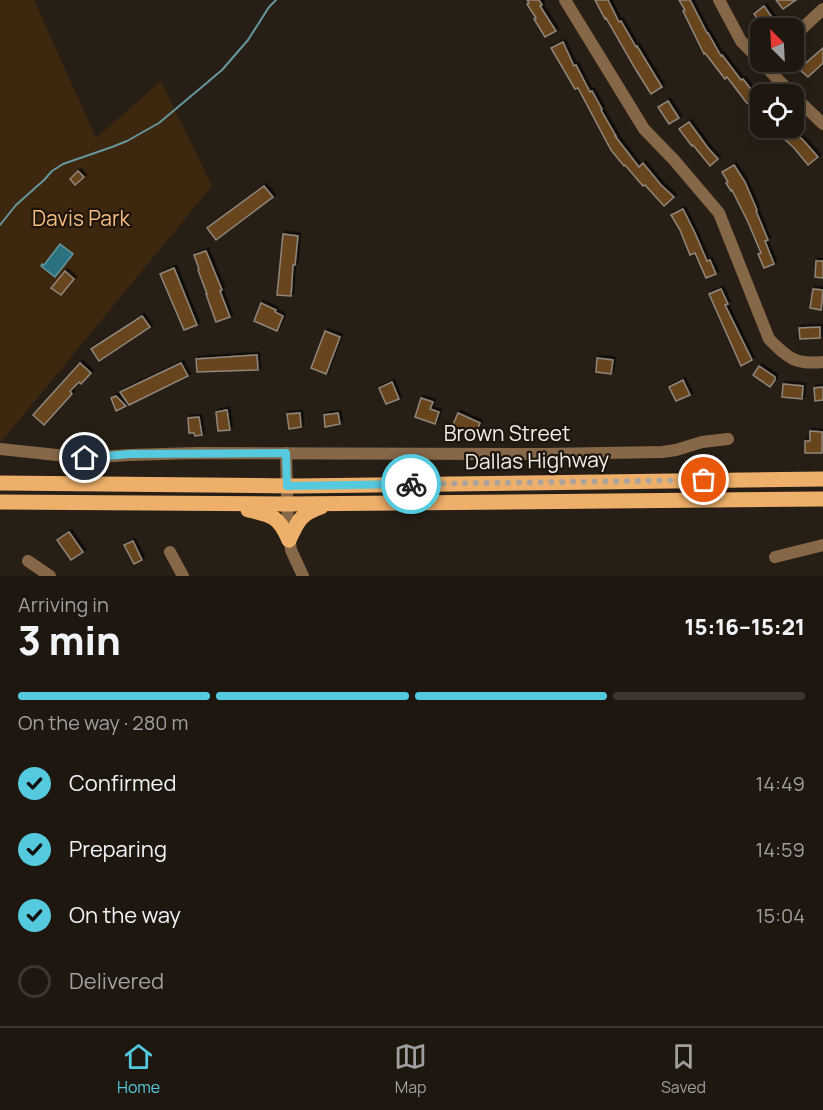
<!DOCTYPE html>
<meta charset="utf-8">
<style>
:root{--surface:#1d1710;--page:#252019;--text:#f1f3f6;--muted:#a09f9f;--line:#3b3630;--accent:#55cadf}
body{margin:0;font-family:Manrope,sans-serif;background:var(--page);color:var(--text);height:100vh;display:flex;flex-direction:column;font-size:22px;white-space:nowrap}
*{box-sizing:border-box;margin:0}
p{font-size:20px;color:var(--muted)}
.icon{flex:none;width:33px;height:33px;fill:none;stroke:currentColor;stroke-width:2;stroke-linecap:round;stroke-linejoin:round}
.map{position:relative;height:576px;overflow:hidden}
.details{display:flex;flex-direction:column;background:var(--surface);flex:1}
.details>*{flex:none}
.needle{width:39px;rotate:336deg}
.controls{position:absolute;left:750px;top:18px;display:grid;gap:12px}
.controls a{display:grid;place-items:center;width:54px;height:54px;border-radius:12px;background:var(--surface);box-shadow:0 3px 15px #0003,0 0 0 2px var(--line);font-size:30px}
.pin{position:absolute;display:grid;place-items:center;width:51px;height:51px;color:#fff;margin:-26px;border:3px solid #fff;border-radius:50%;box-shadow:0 2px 6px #0007}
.courier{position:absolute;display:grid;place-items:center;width:60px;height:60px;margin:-30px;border:4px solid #55cadf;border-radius:50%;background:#fff;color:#222;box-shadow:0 2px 8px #0007}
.head em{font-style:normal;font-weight:800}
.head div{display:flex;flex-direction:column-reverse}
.head{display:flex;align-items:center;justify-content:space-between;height:102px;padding:0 18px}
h1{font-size:39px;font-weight:800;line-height:45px}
.bar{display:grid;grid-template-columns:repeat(4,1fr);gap:9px 6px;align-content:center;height:72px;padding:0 18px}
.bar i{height:8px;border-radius:4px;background:var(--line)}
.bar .active{background:var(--accent)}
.bar p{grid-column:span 4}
ol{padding:0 18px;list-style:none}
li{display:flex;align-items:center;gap:18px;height:66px}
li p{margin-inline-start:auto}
li .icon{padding:6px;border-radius:50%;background:var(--accent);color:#111;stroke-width:4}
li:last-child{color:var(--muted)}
li i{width:33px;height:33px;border:3px solid var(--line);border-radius:50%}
.tab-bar{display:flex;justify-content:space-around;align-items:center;height:84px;border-top:2px solid var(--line);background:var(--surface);font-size:16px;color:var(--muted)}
.tab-bar a{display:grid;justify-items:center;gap:3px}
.tab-bar .active{color:var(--accent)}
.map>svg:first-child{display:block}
</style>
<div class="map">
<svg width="823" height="576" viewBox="0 0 823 576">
<defs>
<filter id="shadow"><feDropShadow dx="2.5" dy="-2.5" stdDeviation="0" flood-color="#0009"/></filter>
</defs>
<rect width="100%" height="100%" fill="#271f16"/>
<path fill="#3d270f" d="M 0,0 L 34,0 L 96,138 L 161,81 L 212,186 L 1,442 L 0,442 Z"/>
<path fill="#2a727f" stroke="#66979e" stroke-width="1.5" d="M 60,244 L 73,254 L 55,277 L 41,266 L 42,264 L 44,265 Z"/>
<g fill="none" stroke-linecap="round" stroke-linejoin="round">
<path stroke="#66979e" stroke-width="2" d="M 0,225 L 16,205 L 44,180 L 52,171 L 63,164 L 112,147 L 127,141 L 159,123 L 222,70 L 248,40 L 269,7 L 276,0"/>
</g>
<g fill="#68451d" stroke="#90867b" stroke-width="1.5" filter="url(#shadow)">
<path d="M 527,0 L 539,0 L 542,5 L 540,6 L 556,31 L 545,37 L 534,19 L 536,18 L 527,4 L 529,3 Z"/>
<path d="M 595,0 L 608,0 L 619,22 L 621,21 L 636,47 L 637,46 L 662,87 L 651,94 L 636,70 L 606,18 L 605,19 Z"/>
<path d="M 679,0 L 690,0 L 707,33 L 708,33 L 721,56 L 722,55 L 741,80 L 743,79 L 760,101 L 760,115 L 746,102 L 727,77 L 725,79 L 705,53 L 704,54 L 683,11 L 685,10 Z"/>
<path d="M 776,0 L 796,0 L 783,9 Z"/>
<path d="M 764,6 L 774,20 L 764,28 L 754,14 Z"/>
<path d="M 563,42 L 574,66 L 576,65 L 590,92 L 592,91 L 602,109 L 601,110 L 616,136 L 615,136 L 639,167 L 643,163 L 661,185 L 674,197 L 664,206 L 645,185 L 643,186 L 625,165 L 624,166 L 611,150 L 578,88 L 575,89 L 551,48 Z"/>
<path d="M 823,48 L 823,63 L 808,77 L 799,69 Z"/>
<path d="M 668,101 L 679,118 L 669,124 L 658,107 Z"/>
<path d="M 689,122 L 708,148 L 718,159 L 710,166 L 693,145 L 692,146 L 679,129 Z"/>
<path d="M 777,128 L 790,128 L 804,141 L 818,157 L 808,165 L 794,148 L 781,136 L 780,138 L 773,131 Z"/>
<path d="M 734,165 L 745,182 L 757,210 L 756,211 L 768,240 L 765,241 L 774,264 L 764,268 L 758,254 L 761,253 L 748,222 L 732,190 L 731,191 L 726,183 L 728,182 L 722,172 Z"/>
<path d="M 78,171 L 84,177 L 75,185 L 70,179 Z"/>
<path d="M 264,186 L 273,197 L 216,240 L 207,228 Z"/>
<path d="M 683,209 L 695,233 L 707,261 L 710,260 L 716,274 L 706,278 L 695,253 L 690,255 L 680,230 L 671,215 Z"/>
<path d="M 283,234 L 298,236 L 295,265 L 293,265 L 291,296 L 277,295 Z"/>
<path d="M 206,251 L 222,290 L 220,291 L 230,317 L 216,322 L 206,294 L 207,294 L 198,270 L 199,269 L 194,255 Z"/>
<path d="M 816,261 L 823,261 L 823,278 L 815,277 Z"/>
<path d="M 174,268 L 197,325 L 184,330 L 160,274 Z"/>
<path d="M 65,271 L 74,279 L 61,295 L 51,288 Z"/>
<path d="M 721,289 L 728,304 L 725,305 L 752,360 L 741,366 L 709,294 Z"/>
<path d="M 813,289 L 823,290 L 821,310 L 810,308 Z"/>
<path d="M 261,303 L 276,310 L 275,312 L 283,316 L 277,331 L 254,321 Z"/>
<path d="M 142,316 L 150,327 L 99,361 L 91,349 Z"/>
<path d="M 820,327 L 820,338 L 800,339 L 799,328 Z"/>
<path d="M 325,331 L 340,337 L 326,374 L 311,368 Z"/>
<path d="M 257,355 L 258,370 L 197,372 L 196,359 Z"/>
<path d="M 597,358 L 613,360 L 611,374 L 596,372 Z"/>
<path d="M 80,363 L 91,373 L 81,384 L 79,382 L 70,391 L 72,394 L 44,425 L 33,415 Z"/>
<path d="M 181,363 L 188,376 L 129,405 L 120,392 Z"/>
<path d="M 759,366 L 775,377 L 775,380 L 770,387 L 753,375 Z"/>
<path d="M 683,380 L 690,395 L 676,401 L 669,387 Z"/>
<path d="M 392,382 L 399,399 L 386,404 L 379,388 Z"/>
<path d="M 783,384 L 803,386 L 802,399 L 782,397 Z"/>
<path d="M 823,387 L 823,400 L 815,401 L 814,388 Z"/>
<path d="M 116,396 L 126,406 L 116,411 L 111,398 Z"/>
<path d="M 421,398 L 433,402 L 430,409 L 439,412 L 435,424 L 415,417 Z"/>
<path d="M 227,410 L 230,430 L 218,431 L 216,412 Z"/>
<path d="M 300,413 L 301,427 L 289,429 L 287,414 Z"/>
<path d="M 338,413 L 340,424 L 325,427 L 324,415 Z"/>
<path d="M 458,413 L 480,423 L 475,435 L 461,429 L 459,432 L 451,429 Z"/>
<path d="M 199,417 L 202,435 L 195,436 L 194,433 L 189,433 L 188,418 Z"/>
<path d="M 810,431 L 822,432 L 822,453 L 805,453 L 805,441 L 810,441 Z"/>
<path d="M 69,532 L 83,552 L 71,560 L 57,540 Z"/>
<path d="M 133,541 L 142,560 L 134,564 L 124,545 Z"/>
</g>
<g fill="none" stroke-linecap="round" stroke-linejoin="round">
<g stroke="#866848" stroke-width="12">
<path d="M 565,0 L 644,129 L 674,160 L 719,213 L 769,339 C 788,358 795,365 823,362"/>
<path d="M 719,0 L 741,41 L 792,94"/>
<path d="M 794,36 L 823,9"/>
<path d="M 794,96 L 823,124"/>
<path d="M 0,449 L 85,458 L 129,455 L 197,453 L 545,454 L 662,452 L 676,450 L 702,442 L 728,439"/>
<path d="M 286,453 L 288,529 L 291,550 L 303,576"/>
<path d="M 170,552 L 183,576"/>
<path d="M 775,557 L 823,545"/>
<path d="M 28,561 L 50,576"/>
</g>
<g stroke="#eeaf6a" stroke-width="15">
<path d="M 0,483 L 297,486 L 823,479"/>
<path d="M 0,502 L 287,504 L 823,499"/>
<path d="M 248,510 C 273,515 279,517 289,540"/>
<path d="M 289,540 C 298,520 301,514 321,507"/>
</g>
</g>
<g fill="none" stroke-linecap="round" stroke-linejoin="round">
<path stroke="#aba49d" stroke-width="6" stroke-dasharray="0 10.8" d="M 411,484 L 704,480"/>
<path stroke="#55cadf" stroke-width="8" d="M 85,458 L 129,454 L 286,453 L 287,486 L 411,484"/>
</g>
<g text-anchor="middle" stroke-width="4.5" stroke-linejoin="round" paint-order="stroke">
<g font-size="21" fill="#f7bd7f" stroke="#1e160d">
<text x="81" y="226">Davis Park</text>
</g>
<g font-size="21" fill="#f2ece6" stroke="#1e160d">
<text x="507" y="441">Brown Street</text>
<text transform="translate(537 461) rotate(-1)" y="7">Dallas Highway</text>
</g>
</g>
</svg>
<div class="controls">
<a><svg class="needle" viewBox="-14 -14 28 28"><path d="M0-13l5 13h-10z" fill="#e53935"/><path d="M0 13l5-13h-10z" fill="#a09f9f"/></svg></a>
<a><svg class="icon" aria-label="locate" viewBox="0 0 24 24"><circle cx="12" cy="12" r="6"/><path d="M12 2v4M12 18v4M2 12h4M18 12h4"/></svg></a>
</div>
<div class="pin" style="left:704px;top:480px;background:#ea580c"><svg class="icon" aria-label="bag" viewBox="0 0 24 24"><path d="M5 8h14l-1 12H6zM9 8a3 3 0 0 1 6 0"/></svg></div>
<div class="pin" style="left:85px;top:458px;background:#1f2937"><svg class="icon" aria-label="home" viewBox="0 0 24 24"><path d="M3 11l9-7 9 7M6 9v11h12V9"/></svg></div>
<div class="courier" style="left:411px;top:484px"><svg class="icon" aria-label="bike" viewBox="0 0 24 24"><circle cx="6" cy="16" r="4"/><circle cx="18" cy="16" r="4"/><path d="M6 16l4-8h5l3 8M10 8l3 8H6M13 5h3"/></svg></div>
</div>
<section class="details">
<div class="head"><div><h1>3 min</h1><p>Arriving in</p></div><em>15:16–15:21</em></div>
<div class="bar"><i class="active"></i><i class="active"></i><i class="active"></i><i></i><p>On the way · 280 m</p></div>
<ol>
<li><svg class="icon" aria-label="check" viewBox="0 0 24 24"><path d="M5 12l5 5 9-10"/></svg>Confirmed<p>14:49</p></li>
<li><svg class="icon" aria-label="check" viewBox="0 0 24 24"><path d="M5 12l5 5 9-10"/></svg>Preparing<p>14:59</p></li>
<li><svg class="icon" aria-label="check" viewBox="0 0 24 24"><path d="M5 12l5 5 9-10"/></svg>On the way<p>15:04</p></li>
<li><i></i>Delivered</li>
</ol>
</section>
<nav class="tab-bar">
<a class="active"><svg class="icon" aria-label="home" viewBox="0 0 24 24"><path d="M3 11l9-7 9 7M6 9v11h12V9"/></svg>Home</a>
<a><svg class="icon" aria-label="map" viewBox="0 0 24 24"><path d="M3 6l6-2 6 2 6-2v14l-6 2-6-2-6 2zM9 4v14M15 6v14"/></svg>Map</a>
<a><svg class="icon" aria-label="saved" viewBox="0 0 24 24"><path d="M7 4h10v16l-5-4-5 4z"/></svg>Saved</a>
</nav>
